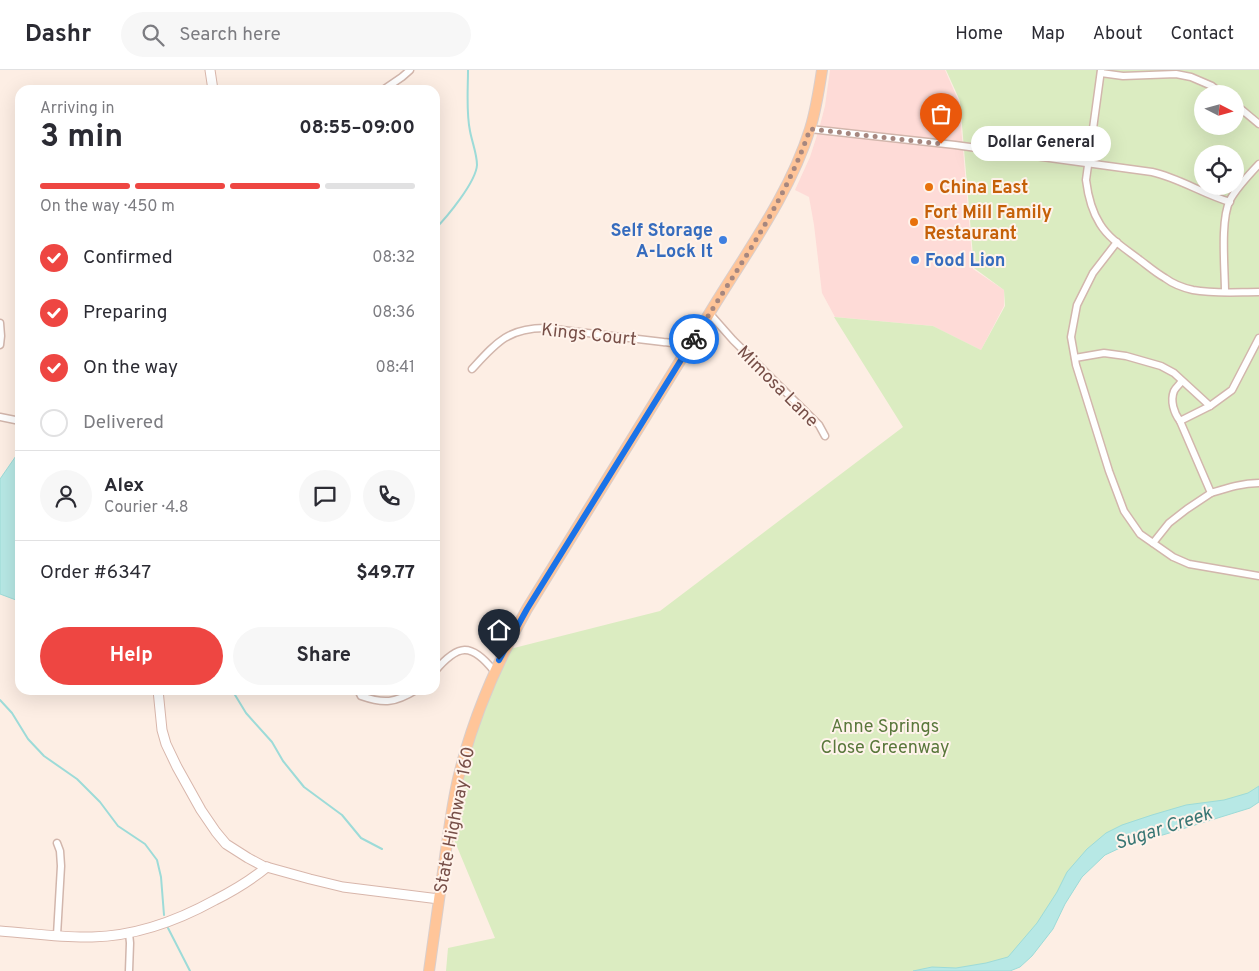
<!DOCTYPE html>
<meta charset="utf-8">
<style>
:root{--surface:#fff;--page:#f7f7f7;--text:#2b2b33;--muted:#7c7c81;--line:#e1e1e2;--accent:#ee4642}
body{margin:0;font-family:Overpass,sans-serif;background:var(--page);color:var(--text);height:100vh;display:flex;flex-direction:column;font-size:19px;white-space:nowrap}
*{box-sizing:border-box;margin:0}
p{font-size:16px;color:var(--muted)}
.icon{flex:none;width:28px;height:28px;fill:none;stroke:currentColor;stroke-width:2;stroke-linecap:round;stroke-linejoin:round}
.map{position:relative;flex:1;overflow:hidden}
.side{position:absolute;left:15px;top:15px;width:425px;height:610px;display:flex;flex-direction:column;background:var(--surface);border-radius:15px;box-shadow:0 5px 20px #0002}
.side>*{flex:none}
.needle{width:32px;rotate:96deg}
.controls{position:absolute;left:1194px;top:15px;display:grid;gap:10px}
.controls a{display:grid;place-items:center;width:50px;height:50px;border-radius:50%;background:var(--surface);box-shadow:0 5px 20px #0002;font-size:25px}
.pin{position:absolute;display:grid;place-items:center;width:42px;height:42px;color:#fff;margin:-51px -21px;border-radius:50% 50% 50% 0;rotate:-45deg;box-shadow:0 0 5px #0007}
.pin .icon{rotate:45deg}
.courier{position:absolute;display:grid;place-items:center;width:50px;height:50px;margin:-25px;border:4px solid #1a73e8;border-radius:50%;background:#fff;color:#222;box-shadow:0 1px 6px #0007}
.bubble{position:absolute;height:35px;border-radius:18px;background:var(--surface);box-shadow:0 5px 20px #0002;font-size:16px;font-weight:700;line-height:35px;text-align:center}
.headline em{font-style:normal;font-weight:700}
.headline div{display:flex;flex-direction:column-reverse}
.headline{display:flex;align-items:center;justify-content:space-between;height:85px;padding:0 25px}
h1{font-size:32px;font-weight:700;line-height:38px}
.bar{display:grid;grid-template-columns:repeat(4,1fr);gap:8px 5px;align-content:center;height:60px;padding:0 25px}
.bar i{height:6px;border-radius:4px;background:var(--line)}
.bar .active{background:var(--accent)}
.bar p{grid-column:span 4}
.line{display:flex;align-items:center;gap:12px;padding:0 25px;border-top:1px solid var(--line)}
.line div{flex:1}
.round{display:grid;place-items:center;flex:none;width:52px;height:52px;border-radius:26px;background:var(--page)}
ol{padding:0 25px;list-style:none}
li{display:flex;align-items:center;gap:15px;height:55px}
li p{margin-inline-start:auto}
li .icon{padding:5px;border-radius:50%;background:var(--accent);color:#fff;stroke-width:4}
li:last-child{color:var(--muted)}
li i{width:28px;height:28px;border:2px solid var(--line);border-radius:50%}
.action{display:flex;gap:10px;margin-top:auto;padding:10px 25px}
.action a{flex:1;height:58px;border-radius:30px;background:var(--accent);color:#fff;font-size:20px;font-weight:700;line-height:58px;text-align:center}
.action a+a{background:var(--page);color:var(--text)}
header{display:flex;align-items:center;gap:30px;box-sizing:border-box;height:70px;padding:0 25px;background:var(--surface);border-bottom:1px solid var(--line)}
header strong{font-size:24px}
nav{display:flex;gap:28px;margin-inline-start:auto;font-size:18px}
.search{width:350px;height:45px;background:var(--page);display:flex;align-items:center;gap:12px;box-sizing:border-box;padding:0 18px;border-radius:28px;color:var(--muted);font-size:19px}
.map>svg:first-child{display:block}
</style>
<header>
<strong>Dashr</strong>
<div class="search"><svg class="icon" aria-label="search" viewBox="0 0 24 24"><circle cx="10" cy="10" r="6"/><path d="M15 15l6 6"/></svg>Search here</div>
<nav><a>Home</a><a>Map</a><a>About</a><a>Contact</a></nav>
</header>
<div class="map">
<svg width="1259" height="901" viewBox="0 0 1259 901">
<rect width="100%" height="100%" fill="#fdeee4"/>
<path fill="#fedbd7" d="M 830,0 L 945,0 L 959,32 L 973,199 L 1004,220 L 1004,236 L 981,280 L 933,256 L 835,247 L 822,223 L 814,155 L 809,127 L 795,120 L 810,87 L 819,59 L 825,36 Z"/>
<path fill="#dbecc1" fill-rule="evenodd" d="M 946,0 L 1259,0 L 1259,724 L 1101,778 L 1021,883 L 972,901 L 446,901 L 448,878 L 495,868 L 453,767 L 463,703 L 482,642 L 510,579 L 660,541 L 903,357 L 834,247 L 933,256 L 981,280 L 1005,236 L 1004,220 L 974,198 L 960,31 ZM 1202,24 L 1235,24 L 1235,56 L 1202,56 ZM 1202,84 L 1235,84 L 1235,116 L 1202,116 Z"/>
<g fill="#b7e8e5" stroke="#9ddbd8">
<path d="M 20,377 L 20,518 L 16,530 L 0,524 L 0,409 L 18,383 Z"/>
<path d="M 1259,716 L 1259,732 L 1250,738 L 1166,764 L 1122,777 L 1105,785 L 1082,807 L 1065,834 L 1053,859 L 1032,886 L 1020,897 L 1010,901 L 913,901 L 932,897 L 956,898 L 986,893 L 1008,887 L 1037,853 L 1057,822 L 1067,802 L 1087,779 L 1106,763 L 1122,755 L 1152,745 L 1186,735 L 1224,730 L 1248,723 Z"/>
</g>
<g fill="none" stroke-linecap="round" stroke-linejoin="round">
<g stroke="#9ddbd8" stroke-width="2">
<path d="M 435,159 C 447,147 476,112 477,95 C 477,84 472,72 470,61 C 466,42 468,20 468,0"/>
<path d="M 232,620 L 246,643 L 272,672 L 283,691 L 304,717 L 342,745 L 361,768 L 382,779"/>
<path d="M 0,630 L 12,643 L 28,669 L 44,686 L 77,709 L 100,732 L 118,756 L 145,774 L 157,790 L 161,807 L 164,845"/>
<path d="M 168,858 L 190,901"/>
</g>
<defs>
<g id="street">
<path d="M 1101,0 L 1086,110 C 1088,126 1091,140 1100,154 C 1109,169 1126,179 1140,190 C 1148,196 1156,203 1165,208 C 1173,214 1184,218 1193,220 C 1215,224 1237,222 1259,222"/>
<path d="M 1101,3 L 1123,6 L 1176,4 L 1191,7 L 1212,16 L 1222,24"/>
<path d="M 383,20 L 402,7 L 410,0"/>
<path d="M 1235,34 L 1259,54"/>
<path d="M 810,59 L 955,75 L 1152,102 C 1179,108 1203,124 1230,132"/>
<path d="M 1117,172 L 1093,203 L 1077,235 L 1071,267 L 1076,295 L 1109,401 L 1124,441 L 1140,464 L 1173,487 L 1189,494 L 1259,506"/>
<path d="M 1225,222 C 1225,199 1220,150 1230,130 C 1237,117 1249,105 1259,94"/>
<path d="M 710,244 L 733,270 L 819,355 L 825,366"/>
<path d="M 0,253 L 1,266 L 0,275"/>
<path d="M 1075,288 L 1104,283 L 1126,286 L 1161,296 L 1174,303 L 1210,336"/>
<path d="M 472,299 C 496,273 508,258 545,258 L 663,272 C 672,273 681,273 688,280"/>
<path d="M 0,347 L 20,351"/>
<path d="M 1180,351 C 1174,343 1170,331 1174,321 C 1176,317 1180,314 1182,311"/>
<path d="M 1211,423 C 1227,418 1242,413 1259,413"/>
<path d="M 1153,473 L 1169,453 L 1187,439 L 1211,423 L 1180,351 L 1210,336 L 1232,320 L 1259,268"/>
<path d="M 435,601 C 458,574 471,572 494,601"/>
<path d="M 358,620 L 361,626 C 384,634 395,633 416,620"/>
<path d="M 57,865 L 61,796 L 60,781 L 57,773"/>
<path d="M 129,901 L 130,873 L 129,863"/>
</g>
<g id="secondary">
<path d="M 210,0 L 213,20"/>
<path d="M 158,620 L 162,660 L 166,674 L 177,697 L 201,740 L 216,762 L 226,774 L 248,788 L 263,796 L 310,809 L 343,817 L 439,829"/>
<path d="M 0,861 C 30,863 61,868 92,867 C 136,866 177,851 215,830 C 233,821 251,810 267,797"/>
</g>
<path id="primary" d="M 429,901 C 435,861 440,820 446,780 C 450,754 453,727 460,701 C 475,642 497,592 527,539 C 588,441 649,343 709,244 C 745,184 789,126 810,59 C 816,40 819,20 822,0"/>
</defs>
<use href="#street" stroke="#d2b6ac" stroke-width="9"/>
<use href="#secondary" stroke="#d8b6ab" stroke-width="11"/>
<use href="#primary" stroke="#d9cecc" stroke-width="12"/>
<use href="#street" stroke="#fff" stroke-width="6"/>
<use href="#secondary" stroke="#fff" stroke-width="9"/>
<use href="#primary" stroke="#ffc599" stroke-width="10"/>
</g>
<g fill="none" stroke-linecap="round" stroke-linejoin="round">
<path stroke="#a6877f" stroke-width="5" stroke-dasharray="0 9" d="M 694,269 C 735,201 784,135 810,59 L 941,74"/>
<path stroke="#1a73e8" stroke-width="6" d="M 499,590 L 527,539 L 694,269"/>
</g>
<g fill="#e8710a" stroke="#fff3eb" stroke-width="2">
<circle cx="929" cy="117" r="5"/>
<circle cx="914" cy="152" r="5"/>
</g>
<g fill="#3f7fe0" stroke="#fff3eb" stroke-width="2">
<circle cx="723" cy="170" r="5"/>
<circle cx="915" cy="190" r="5"/>
</g>
<g text-anchor="middle" stroke-width="4" stroke-linejoin="round" paint-order="stroke">
<g font-size="18" font-weight="bold" fill="#c56008" stroke="#fff3eb" text-anchor="start">
<text x="939" y="123">China East</text>
<text x="924" y="148">Fort Mill Family<tspan x="924" dy="21">Restaurant</tspan></text>
</g>
<g font-size="18" font-weight="bold" fill="#366cbe" stroke="#fff3eb" text-anchor="end">
<text x="713" y="166">Self Storage<tspan x="713" dy="21">A-Lock It</tspan></text>
<text x="925" y="196" text-anchor="start">Food Lion</text>
</g>
<g font-size="18" fill="#774f48" stroke="#fff3eb">
<text transform="translate(589 264) rotate(6)" y="6">Kings Court</text>
<text transform="translate(778 316) rotate(45)" y="6">Mimosa Lane</text>
<text transform="translate(454 750) rotate(-79)" y="6">State Highway 160</text>
</g>
<g font-size="18" fill="#5a783c" stroke="#fff3eb">
<text x="885" y="662">Anne Springs<tspan x="885" dy="21">Close Greenway</tspan></text>
</g>
<g font-size="19" font-style="italic" fill="#387674" stroke="#fff3eb">
<text transform="translate(1163 757) rotate(-18)" y="7">Sugar Creek</text>
</g>
</g>
</svg>
<div class="controls">
<a><svg class="needle" viewBox="-14 -14 28 28"><path d="M0-13l5 13h-10z" fill="#e53935"/><path d="M0 13l5-13h-10z" fill="#7c7c81"/></svg></a>
<a><svg class="icon" aria-label="locate" viewBox="0 0 24 24"><circle cx="12" cy="12" r="6"/><path d="M12 2v4M12 18v4M2 12h4M18 12h4"/></svg></a>
</div>
<div class="pin" style="left:941px;top:74px;background:#ea580c"><svg class="icon" aria-label="bag" viewBox="0 0 24 24"><path d="M5 8h14l-1 12H6zM9 8a3 3 0 0 1 6 0"/></svg></div>
<div class="pin" style="left:499px;top:590px;background:#1f2937"><svg class="icon" aria-label="home" viewBox="0 0 24 24"><path d="M3 11l9-7 9 7M6 9v11h12V9"/></svg></div>
<div class="courier" style="left:694px;top:269px"><svg class="icon" aria-label="bike" viewBox="0 0 24 24"><circle cx="6" cy="16" r="4"/><circle cx="18" cy="16" r="4"/><path d="M6 16l4-8h5l3 8M10 8l3 8H6M13 5h3"/></svg></div>
<div class="bubble" style="left:971px;top:56px;width:140px">Dollar General</div>
<section class="side">
<div class="headline"><div><h1>3 min</h1><p>Arriving in</p></div><em>08:55–09:00</em></div>
<div class="bar"><i class="active"></i><i class="active"></i><i class="active"></i><i></i><p>On the way · 450 m</p></div>
<ol>
<li><svg class="icon" aria-label="check" viewBox="0 0 24 24"><path d="M5 12l5 5 9-10"/></svg>Confirmed<p>08:32</p></li>
<li><svg class="icon" aria-label="check" viewBox="0 0 24 24"><path d="M5 12l5 5 9-10"/></svg>Preparing<p>08:36</p></li>
<li><svg class="icon" aria-label="check" viewBox="0 0 24 24"><path d="M5 12l5 5 9-10"/></svg>On the way<p>08:41</p></li>
<li><i></i>Delivered</li>
</ol>
<div class="line" style="height:90px"><a class="round"><svg class="icon" aria-label="person" viewBox="0 0 24 24"><circle cx="12" cy="8" r="4"/><path d="M4 21q1-7 8-7t8 7"/></svg></a><div><b>Alex</b><p>Courier · 4.8</p></div><a class="round"><svg class="icon" aria-label="chat" viewBox="0 0 24 24"><path d="M4 5h16v11H9l-5 4z"/></svg></a><a class="round"><svg class="icon" aria-label="phone" viewBox="0 0 24 24"><path d="M5 4h4l2 5-3 2q2 4 5 5l2-3 5 2v4C11 20 4 13 5 4z"/></svg></a></div>
<div class="line" style="height:65px"><div>Order #6347</div><b>$49.77</b></div>
<div class="action"><a>Help</a><a>Share</a></div>
</section>
</div>
